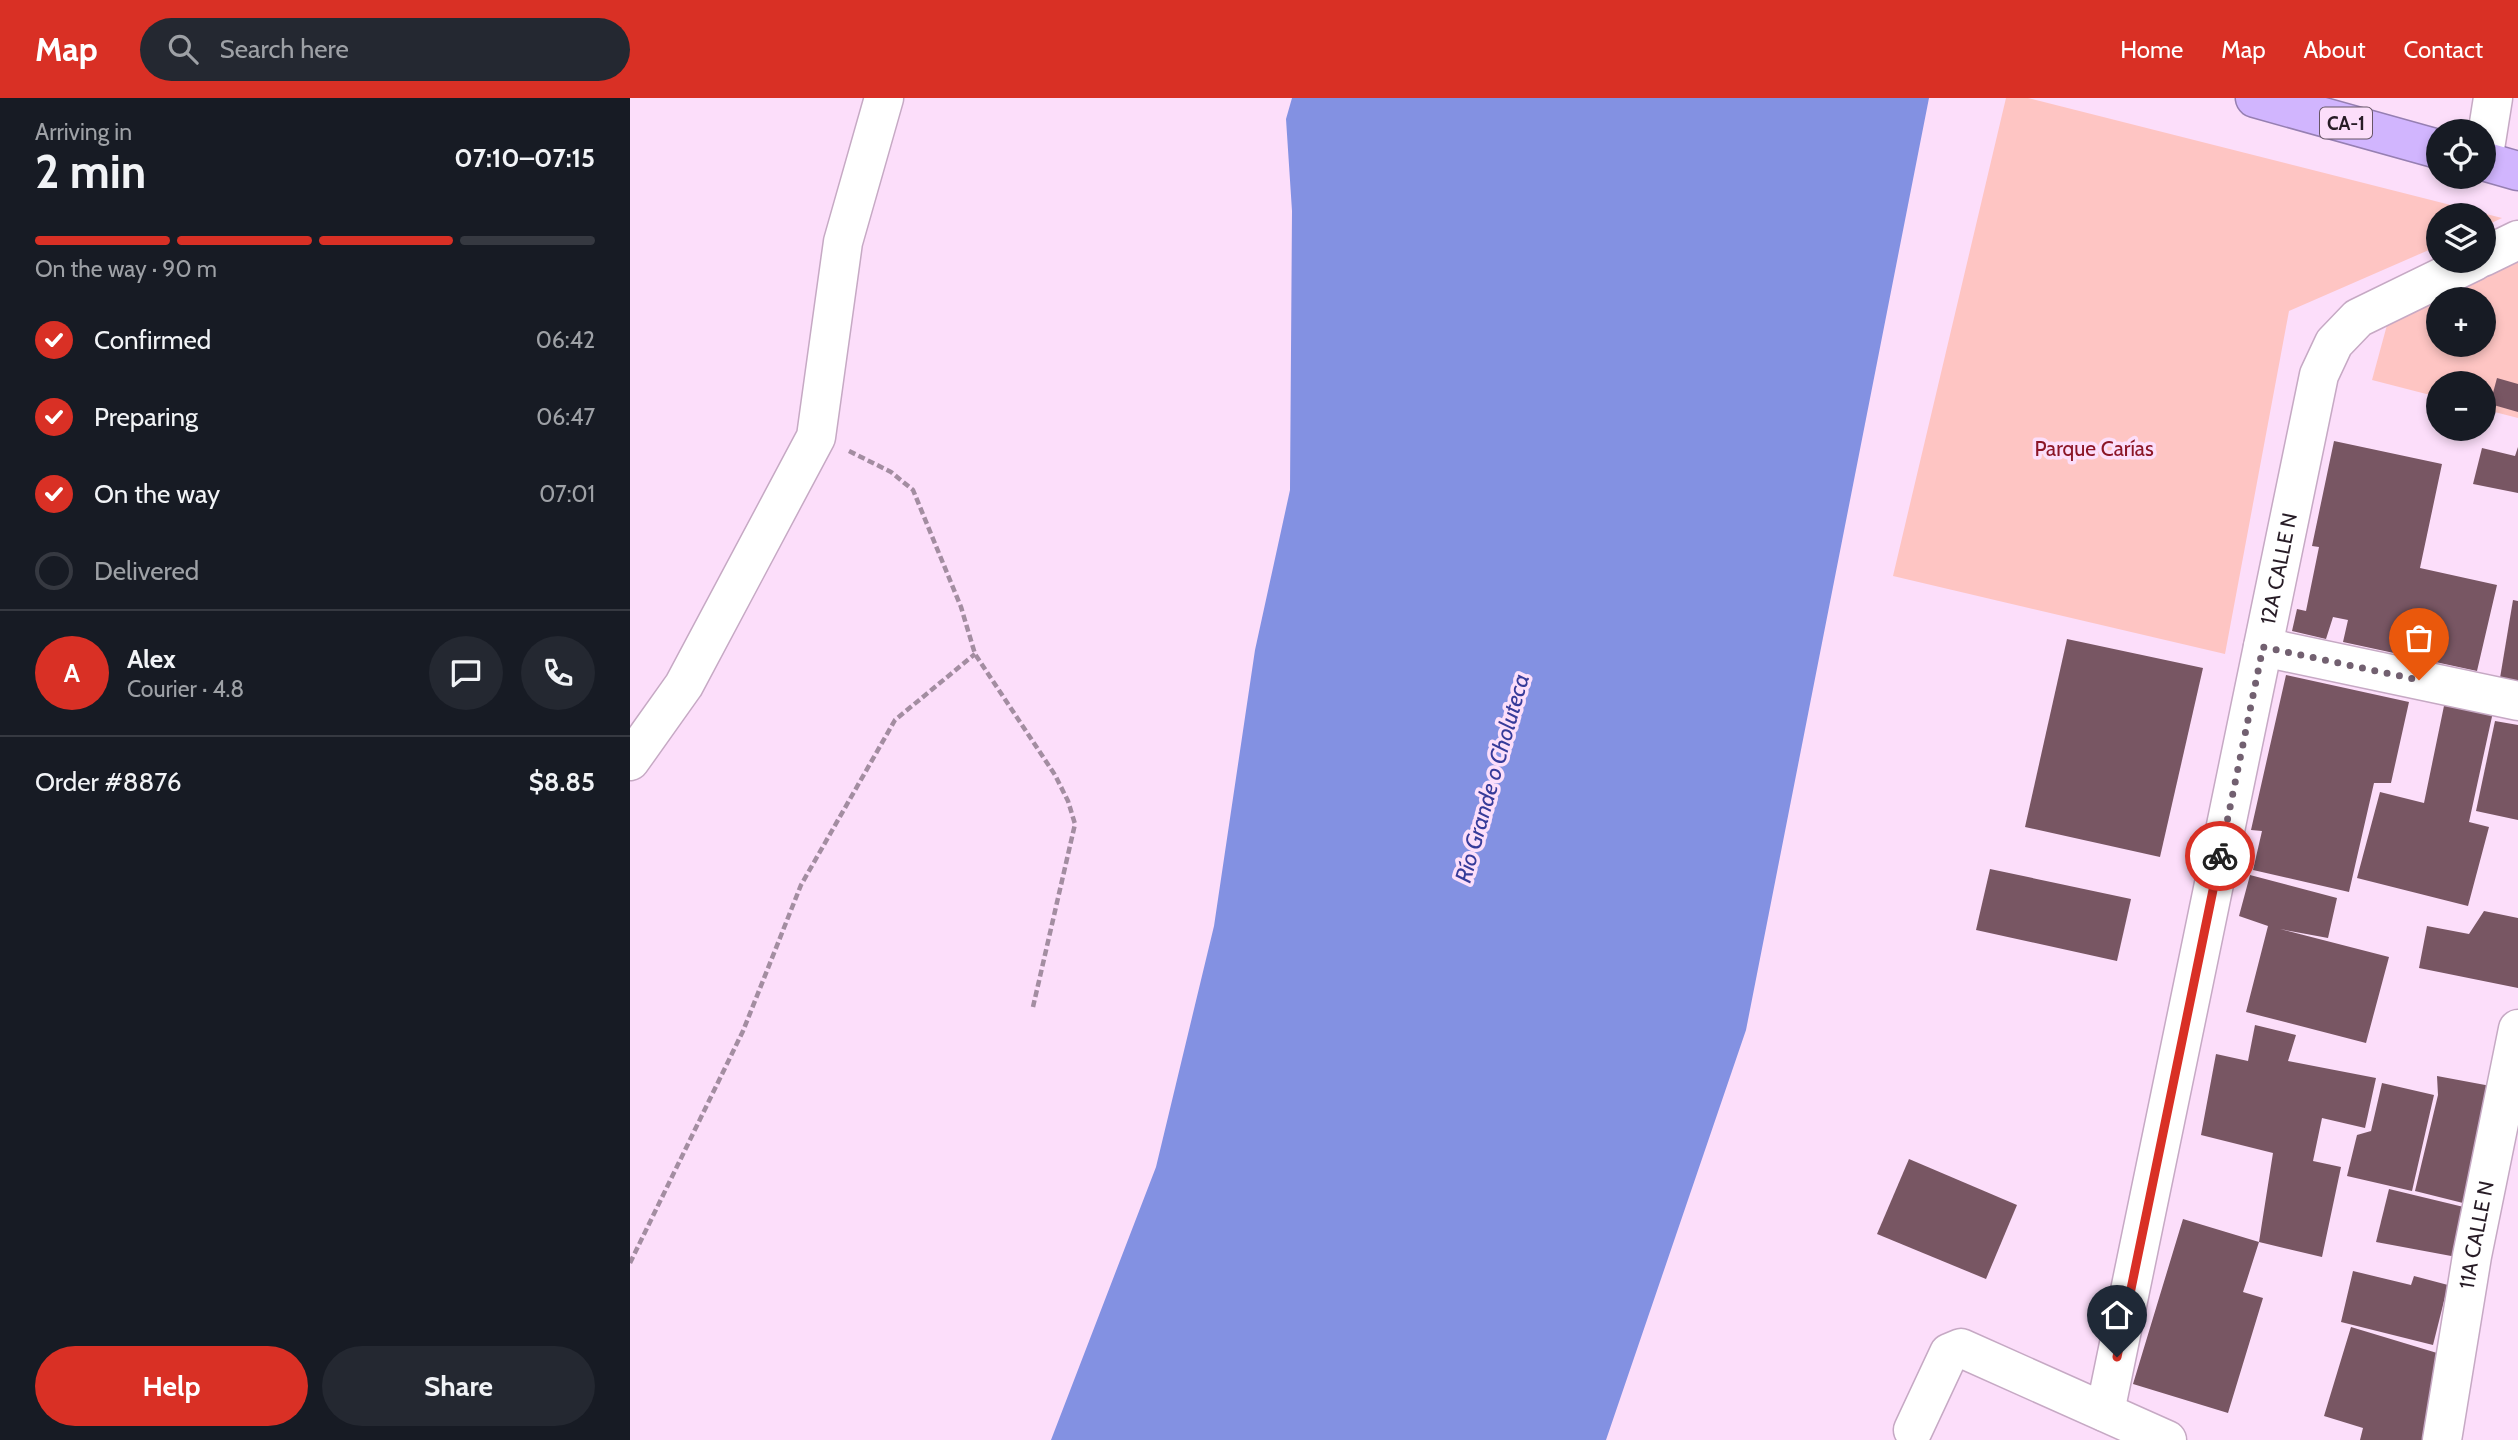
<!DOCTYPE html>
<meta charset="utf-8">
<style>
:root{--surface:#171b24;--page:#242831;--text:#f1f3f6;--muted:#9ea1a6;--line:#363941;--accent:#d93025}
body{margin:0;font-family:Cabin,sans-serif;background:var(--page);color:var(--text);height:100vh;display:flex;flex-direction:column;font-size:26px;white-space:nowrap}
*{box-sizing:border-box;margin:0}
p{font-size:23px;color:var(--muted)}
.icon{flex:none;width:38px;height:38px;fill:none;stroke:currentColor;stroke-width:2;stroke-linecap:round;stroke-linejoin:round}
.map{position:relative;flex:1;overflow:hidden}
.sheet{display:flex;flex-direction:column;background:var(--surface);width:630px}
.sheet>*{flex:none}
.buttons{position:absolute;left:1796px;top:21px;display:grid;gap:14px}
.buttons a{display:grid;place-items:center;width:70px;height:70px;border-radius:50%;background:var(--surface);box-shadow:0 4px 10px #0003;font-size:35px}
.pin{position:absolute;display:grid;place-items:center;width:60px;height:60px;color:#fff;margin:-72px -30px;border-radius:50% 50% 50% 0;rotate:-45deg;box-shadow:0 0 7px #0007}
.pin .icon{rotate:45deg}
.courier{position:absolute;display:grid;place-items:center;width:70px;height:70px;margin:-35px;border:5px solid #d93025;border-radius:50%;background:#fff;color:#222;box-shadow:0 2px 9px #0007}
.head em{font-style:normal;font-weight:800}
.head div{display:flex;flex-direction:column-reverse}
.head{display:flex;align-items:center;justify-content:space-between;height:119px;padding:0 35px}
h1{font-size:46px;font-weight:800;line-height:52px}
.bar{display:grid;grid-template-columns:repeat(4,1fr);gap:10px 7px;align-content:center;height:84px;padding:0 35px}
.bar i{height:9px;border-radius:5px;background:var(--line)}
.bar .active{background:var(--accent)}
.bar p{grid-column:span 4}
.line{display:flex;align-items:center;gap:18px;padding:0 35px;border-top:2px solid var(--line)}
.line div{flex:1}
.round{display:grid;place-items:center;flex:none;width:74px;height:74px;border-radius:37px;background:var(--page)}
ol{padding:0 35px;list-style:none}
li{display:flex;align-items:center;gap:21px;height:77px}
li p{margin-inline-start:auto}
li .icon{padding:7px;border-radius:50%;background:var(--accent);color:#fff;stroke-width:4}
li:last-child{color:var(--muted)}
li i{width:38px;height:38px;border:4px solid var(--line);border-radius:50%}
.button{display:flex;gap:14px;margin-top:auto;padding:14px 35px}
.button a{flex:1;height:80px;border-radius:42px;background:var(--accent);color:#fff;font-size:28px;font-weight:800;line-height:80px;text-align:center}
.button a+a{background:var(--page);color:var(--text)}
header{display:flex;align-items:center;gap:42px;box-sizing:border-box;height:98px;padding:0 35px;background:var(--accent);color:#fff}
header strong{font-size:33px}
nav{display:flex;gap:38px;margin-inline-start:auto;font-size:24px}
.search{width:490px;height:63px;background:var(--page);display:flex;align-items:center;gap:18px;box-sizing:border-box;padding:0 24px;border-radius:38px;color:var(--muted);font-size:26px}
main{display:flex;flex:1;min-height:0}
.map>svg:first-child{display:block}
</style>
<header>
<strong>Map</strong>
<div class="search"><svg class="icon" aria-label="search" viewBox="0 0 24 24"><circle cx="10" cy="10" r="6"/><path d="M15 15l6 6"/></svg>Search here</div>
<nav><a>Home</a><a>Map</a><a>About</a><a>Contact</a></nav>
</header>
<main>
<section class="sheet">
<div class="head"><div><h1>2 min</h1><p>Arriving in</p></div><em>07:10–07:15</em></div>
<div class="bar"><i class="active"></i><i class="active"></i><i class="active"></i><i></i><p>On the way · 90 m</p></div>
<ol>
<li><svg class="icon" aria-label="check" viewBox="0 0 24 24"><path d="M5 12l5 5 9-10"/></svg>Confirmed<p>06:42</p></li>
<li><svg class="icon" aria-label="check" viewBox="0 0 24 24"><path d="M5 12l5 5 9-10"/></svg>Preparing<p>06:47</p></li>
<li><svg class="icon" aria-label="check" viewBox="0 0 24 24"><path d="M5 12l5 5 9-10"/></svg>On the way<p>07:01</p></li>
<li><i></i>Delivered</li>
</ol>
<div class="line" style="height:126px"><b class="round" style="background:var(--accent);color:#fff">A</b><div><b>Alex</b><p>Courier · 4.8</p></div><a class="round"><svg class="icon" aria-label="chat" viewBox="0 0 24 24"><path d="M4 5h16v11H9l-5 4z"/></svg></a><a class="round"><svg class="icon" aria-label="phone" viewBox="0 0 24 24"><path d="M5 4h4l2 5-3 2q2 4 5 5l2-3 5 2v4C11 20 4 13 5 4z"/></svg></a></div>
<div class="line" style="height:91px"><div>Order #8876</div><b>$8.85</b></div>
<div class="button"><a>Help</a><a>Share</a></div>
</section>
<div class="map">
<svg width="1888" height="1342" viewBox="0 0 1888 1342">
<rect width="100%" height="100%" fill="#fcdefa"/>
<g fill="#fec5c3">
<path d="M 1376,0 L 1398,0 L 1872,120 L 1853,129 L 1853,117 L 1808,117 L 1808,148 L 1659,213 L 1595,556 L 1263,478 Z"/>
<path d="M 1888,163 L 1888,320 L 1853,311 L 1853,285 L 1808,285 L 1808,299 L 1742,282 L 1757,227 L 1808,202 L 1808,247 L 1853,247 L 1853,201 L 1809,201 Z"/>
</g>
<path fill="#8391e2" d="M 662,0 L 1299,0 L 1116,932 L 976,1342 L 421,1342 L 526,1069 L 584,828 L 625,552 L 660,392 L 662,113 L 656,21 Z"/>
<g fill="#785663">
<path d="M 1867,280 L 1888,286 L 1888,314 L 1860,306 Z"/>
<path d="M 1704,343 L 1812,366 L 1790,470 L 1867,487 L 1847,573 L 1713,544 L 1718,522 L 1703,519 L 1696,541 L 1662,533 L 1667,511 L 1676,513 L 1689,449 L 1682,448 Z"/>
<path d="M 1888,349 L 1888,395 L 1843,386 L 1852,350 L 1885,358 Z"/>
<path d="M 1883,502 L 1888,503 L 1888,583 L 1870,580 Z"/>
<path d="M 1437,541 L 1573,570 L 1530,759 L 1395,729 Z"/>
<path d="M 1656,577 L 1779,604 L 1761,685 L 1744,685 L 1719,794 L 1623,772 L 1632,733 L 1621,732 Z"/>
<path d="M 1815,603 L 1863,614 L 1839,724 L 1859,729 L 1838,808 L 1727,780 L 1750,694 L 1794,705 Z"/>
<path d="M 1865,623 L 1888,627 L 1888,722 L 1846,713 Z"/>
<path d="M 1360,771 L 1501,801 L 1487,863 L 1346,832 Z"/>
<path d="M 1620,777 L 1707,800 L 1698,840 L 1650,831 L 1759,859 L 1736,945 L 1616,914 L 1638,828 L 1609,818 Z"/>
<path d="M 1854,813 L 1888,820 L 1888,890 L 1789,870 L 1797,828 L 1839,836 Z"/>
<path d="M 1625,927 L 1666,937 L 1658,963 L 1746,980 L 1735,1030 L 1692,1020 L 1683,1063 L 1711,1069 L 1692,1159 L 1629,1144 L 1613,1194 L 1633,1200 L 1598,1315 L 1503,1286 L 1553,1121 L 1629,1144 L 1643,1055 L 1571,1037 L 1586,956 L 1618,963 Z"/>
<path d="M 1807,978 L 1866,989 L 1845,1108 L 1785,1093 L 1808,997 Z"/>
<path d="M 1752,985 L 1804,997 L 1782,1093 L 1717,1078 L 1727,1037 L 1741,1033 Z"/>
<path d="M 1279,1061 L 1387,1107 L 1356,1181 L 1247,1136 Z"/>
<path d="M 1759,1091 L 1842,1111 L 1832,1160 L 1746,1144 Z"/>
<path d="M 1723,1173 L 1781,1187 L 1784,1178 L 1818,1187 L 1803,1247 L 1711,1224 Z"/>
<path d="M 1721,1229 L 1817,1258 L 1792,1342 L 1730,1342 L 1733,1330 L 1694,1318 Z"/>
</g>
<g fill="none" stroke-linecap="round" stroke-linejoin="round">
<defs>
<g id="minor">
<path d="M 1853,63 L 1863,0"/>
<path d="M 1853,159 L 1888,142"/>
<path d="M 1633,549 L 1888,603"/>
<path d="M 0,663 L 54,587 L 186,339 L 213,144 L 254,0"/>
<path id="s1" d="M 1475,1314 L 1689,277 L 1704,245 L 1728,220 L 1845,163"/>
<path d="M 1283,1332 L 1319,1255 L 1331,1250 L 1537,1342"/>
<path id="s2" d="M 1812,1342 L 1842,1158 L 1888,931"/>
</g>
<g id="highway">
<path d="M 1625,0 L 1808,51"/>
<path d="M 1853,63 L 1888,73"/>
</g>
</defs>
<use href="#minor" stroke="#c6a9c4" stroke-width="41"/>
<use href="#highway" stroke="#967fb2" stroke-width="41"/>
<g stroke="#a38da1" stroke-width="4.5" stroke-dasharray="7 3.5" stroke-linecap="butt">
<path d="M 219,353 L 261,374 L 283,392 L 331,509 L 345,556 L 425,677 L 438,703 L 445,726 L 403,909"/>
<path d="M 0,1165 L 113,933 L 171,787 L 265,622 L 345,556"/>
</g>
<use href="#minor" stroke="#fff" stroke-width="38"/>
<use href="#highway" stroke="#d1b5fe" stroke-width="38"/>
</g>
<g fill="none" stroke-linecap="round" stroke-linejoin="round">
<path stroke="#726070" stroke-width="7" stroke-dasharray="0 12.6" d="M 1590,758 L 1633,549 L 1789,582"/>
<path stroke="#d93025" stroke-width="9" d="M 1487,1259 L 1590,758"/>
</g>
<g text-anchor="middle" stroke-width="7" stroke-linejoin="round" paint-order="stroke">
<rect fill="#fcdefa" stroke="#675666" stroke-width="2" x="1690" y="9.5" width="52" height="31" rx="5"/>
<g font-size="19" font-weight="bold" fill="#271c26">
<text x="1716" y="32">CA-1</text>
</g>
<g font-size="21" fill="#8b1526" stroke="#fcdefa">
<text x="1464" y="358">Parque Carías</text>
</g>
<g font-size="21" fill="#271c26" stroke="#fcdefa">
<text dy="7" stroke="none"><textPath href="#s1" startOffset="861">12A CALLE N</textPath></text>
<text dy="7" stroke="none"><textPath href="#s2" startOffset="208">11A CALLE N</textPath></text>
</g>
<g font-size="23" font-style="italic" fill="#363b99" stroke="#fcdefa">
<text transform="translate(862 680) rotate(-74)" y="8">Río Grande o Choluteca</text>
</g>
</g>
</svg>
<div class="buttons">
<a><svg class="icon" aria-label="locate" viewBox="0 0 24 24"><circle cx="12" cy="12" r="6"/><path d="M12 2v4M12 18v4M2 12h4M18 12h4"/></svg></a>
<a><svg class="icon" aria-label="layers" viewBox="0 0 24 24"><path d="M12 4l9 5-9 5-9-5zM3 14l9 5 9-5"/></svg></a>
<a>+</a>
<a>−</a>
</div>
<div class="pin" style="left:1789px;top:582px;background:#ea580c"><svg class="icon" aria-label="bag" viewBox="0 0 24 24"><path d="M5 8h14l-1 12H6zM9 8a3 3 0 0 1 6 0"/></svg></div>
<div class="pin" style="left:1487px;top:1259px;background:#1f2937"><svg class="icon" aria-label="home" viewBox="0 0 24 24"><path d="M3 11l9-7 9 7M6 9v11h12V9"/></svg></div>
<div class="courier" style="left:1590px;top:758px"><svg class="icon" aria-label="bike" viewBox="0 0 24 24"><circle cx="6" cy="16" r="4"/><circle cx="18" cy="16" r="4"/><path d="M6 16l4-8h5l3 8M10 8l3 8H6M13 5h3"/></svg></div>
</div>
</main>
